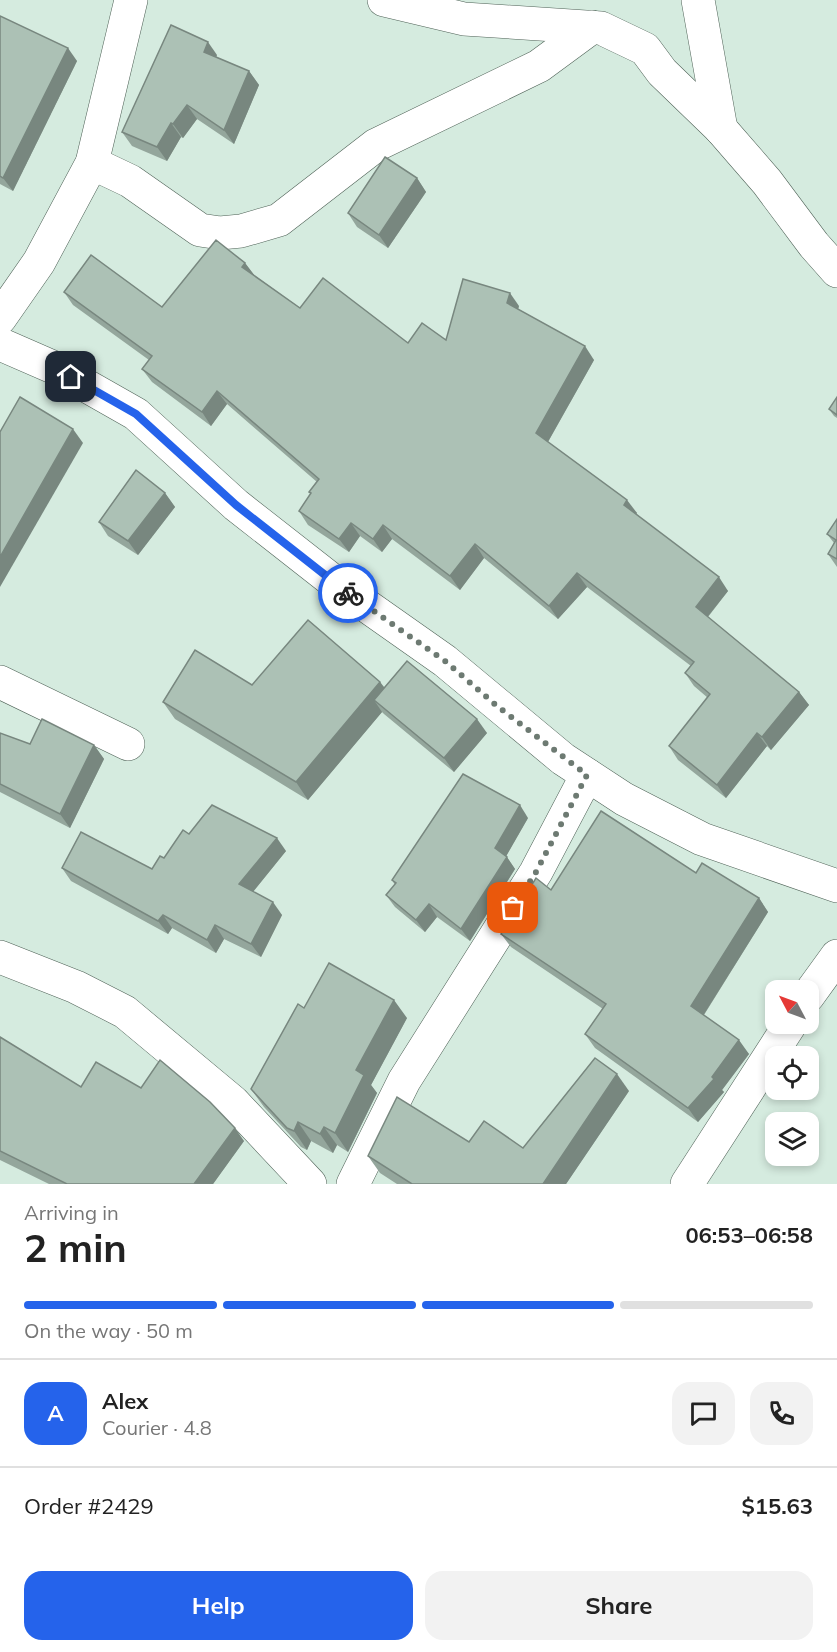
<!DOCTYPE html>
<meta charset="utf-8">
<style>
:root{--surface:#fff;--page:#f2f2f2;--text:#222;--muted:#767676;--line:#e0e0e0;--accent:#2563eb}
body{margin:0;font-family:Mulish,sans-serif;background:var(--page);color:var(--text);height:100vh;display:flex;flex-direction:column;font-size:22px;white-space:nowrap}
*{box-sizing:border-box;margin:0}
p{font-size:20px;color:var(--muted)}
.icon{flex:none;width:33px;height:33px;fill:none;stroke:currentColor;stroke-width:2;stroke-linecap:round;stroke-linejoin:round}
.map{position:relative;height:1184px;overflow:hidden}
.details{display:flex;flex-direction:column;background:var(--surface);flex:1}
.details>*{flex:none}
.needle{width:39px;rotate:311deg}
.controls{position:absolute;left:765px;top:980px;display:grid;gap:12px}
.controls a{display:grid;place-items:center;width:54px;height:54px;border-radius:12px;background:var(--surface);box-shadow:0 3px 9px #0003;font-size:30px}
.pin{position:absolute;display:grid;place-items:center;width:51px;height:51px;color:#fff;margin:-26px;border-radius:12px;box-shadow:0 3px 9px #0006}
.courier{position:absolute;display:grid;place-items:center;width:60px;height:60px;margin:-30px;border:4px solid #2563eb;border-radius:50%;background:#fff;color:#222;box-shadow:0 2px 8px #0007}
.summary em{font-style:normal;font-weight:700}
.summary div{display:flex;flex-direction:column-reverse}
.summary{display:flex;align-items:center;justify-content:space-between;height:102px;padding:0 24px}
h1{font-size:39px;font-weight:700;line-height:45px}
.bar{display:grid;grid-template-columns:repeat(4,1fr);gap:9px 6px;align-content:center;height:72px;padding:0 24px}
.bar i{height:8px;border-radius:4px;background:var(--line)}
.bar .on{background:var(--accent)}
.bar p{grid-column:span 4}
.line{display:flex;align-items:center;gap:15px;padding:0 24px;border-top:2px solid var(--line)}
.line div{flex:1}
.round{display:grid;place-items:center;flex:none;width:63px;height:63px;border-radius:18px;background:var(--page)}
.button{display:flex;gap:12px;margin-top:auto;padding:12px 24px}
.button a{flex:1;height:69px;border-radius:18px;background:var(--accent);color:#fff;font-size:24px;font-weight:700;line-height:69px;text-align:center}
.button a+a{background:var(--page);color:var(--text)}
.map>svg:first-child{display:block}
</style>
<div class="map">
<svg width="837" height="1184" viewBox="0 0 837 1184">
<rect width="100%" height="100%" fill="#d5ebdf"/>
<g fill="none" stroke-linecap="round" stroke-linejoin="round">
<defs>
<g id="minor">
<path d="M 384,0 L 464,19 L 601,28 L 645,49 L 662,72 L 721,129 L 767,182 L 814,245 L 837,271"/>
<path d="M 698,0 L 721,129"/>
<path d="M 92,163 L 130,181 L 200,230 L 220,233 L 241,231 L 279,220 L 376,145 L 539,66 L 592,27"/>
<path d="M 0,318 L 39,262 L 92,163 L 131,0"/>
<path d="M 0,344 L 55,368 L 136,414 L 236,505 L 347,592 L 445,661 L 563,759 L 624,799 L 702,839 L 837,886"/>
<path d="M 0,682 L 128,744"/>
<path d="M 0,957 L 76,987 L 125,1012 L 233,1102 L 310,1184"/>
<path d="M 808,996 L 837,956"/>
<path d="M 353,1184 L 404,1081 L 536,872 L 587,775"/>
<path d="M 687,1184 L 791,1023"/>
</g>
</defs>
<use href="#minor" stroke="#4f6257" stroke-width="34"/>
<use href="#minor" stroke="#fff" stroke-width="33"/>
</g>
<g fill="#94a69c">
<path d="M 0,16 L 77,61 L 13,191 L 0,184 Z"/>
<path d="M 217,55 L 216,57 L 249,71 L 259,85 L 234,144 L 197,119 L 183,138 L 181,137 L 167,161 L 132,146 L 122,132 Z"/>
<path d="M 417,178 L 426,192 L 388,248 L 357,227 L 348,213 Z"/>
<path d="M 245,263 L 254,275 L 300,308 L 408,343 L 446,340 L 519,306 L 518,309 L 594,360 L 548,442 L 637,513 L 636,514 L 728,591 L 708,617 L 799,692 L 809,705 L 771,750 L 767,746 L 726,798 L 678,760 L 669,746 L 708,698 L 694,686 L 685,673 L 691,666 L 587,587 L 558,619 L 484,558 L 460,590 L 392,539 L 382,552 L 360,536 L 349,552 L 308,525 L 299,511 L 311,494 L 309,492 L 317,482 L 227,404 L 211,426 L 152,382 L 142,369 L 149,360 L 73,305 L 64,292 L 162,307 Z"/>
<path d="M 837,397 L 837,418 L 834,416 L 829,409 Z"/>
<path d="M 165,493 L 175,507 L 138,555 L 108,536 L 99,522 Z"/>
<path d="M 837,519 L 837,567 L 828,554 L 834,543 L 827,534 Z"/>
<path d="M 380,682 L 385,688 L 487,733 L 454,772 L 384,714 L 382,712 L 308,800 L 175,719 L 163,702 L 252,685 Z"/>
<path d="M 0,733 L 30,744 L 94,745 L 104,759 L 70,828 L 0,792 Z"/>
<path d="M 528,818 L 506,856 L 515,869 L 470,941 L 437,917 L 425,932 L 395,907 L 386,895 L 395,885 L 392,880 Z"/>
<path d="M 189,834 L 286,851 L 253,892 L 282,915 L 261,957 L 224,939 L 216,953 L 172,928 L 168,934 L 71,881 L 62,868 L 152,869 Z"/>
<path d="M 696,873 L 759,898 L 768,912 L 704,1015 L 749,1054 L 722,1090 L 724,1092 L 698,1122 L 595,1048 L 585,1034 L 603,1009 L 511,947 L 501,934 L 551,890 Z"/>
<path d="M 304,1008 L 407,1018 L 371,1085 L 377,1093 L 348,1152 L 337,1145 L 333,1153 L 311,1141 L 307,1150 L 301,1147 L 264,1107 L 251,1089 Z"/>
<path d="M 0,1037 L 81,1087 L 141,1088 L 244,1141 L 213,1184 L 49,1184 L 0,1160 Z"/>
<path d="M 629,1091 L 566,1184 L 397,1184 L 380,1173 L 368,1156 L 469,1142 L 523,1148 Z"/>
</g>
<g fill="#78877f">
<path d="M 208,42 L 217,55 L 213,66 L 204,52 Z"/>
<path d="M 68,48 L 77,61 L 13,191 L 3,178 Z"/>
<path d="M 249,71 L 259,85 L 234,144 L 224,130 Z"/>
<path d="M 187,105 L 197,119 L 183,138 L 173,124 Z"/>
<path d="M 171,123 L 181,137 L 167,161 L 157,147 Z"/>
<path d="M 417,178 L 426,192 L 388,248 L 379,235 Z"/>
<path d="M 245,263 L 255,276 L 242,267 Z"/>
<path d="M 510,293 L 519,306 L 516,316 L 507,303 Z"/>
<path d="M 585,346 L 594,360 L 545,447 L 536,433 Z"/>
<path d="M 217,391 L 227,404 L 211,426 L 202,412 Z"/>
<path d="M 73,429 L 83,443 L 0,587 L 0,557 Z"/>
<path d="M 165,493 L 175,507 L 138,555 L 128,541 Z"/>
<path d="M 627,500 L 637,513 L 633,518 L 624,505 Z"/>
<path d="M 351,523 L 360,536 L 349,552 L 339,539 Z"/>
<path d="M 383,525 L 392,539 L 382,552 L 373,539 Z"/>
<path d="M 475,544 L 484,558 L 460,590 L 450,576 Z"/>
<path d="M 577,573 L 587,587 L 558,619 L 549,606 Z"/>
<path d="M 719,577 L 728,591 L 705,620 L 696,607 Z"/>
<path d="M 380,682 L 393,700 L 374,700 L 382,712 L 308,800 L 296,782 Z"/>
<path d="M 799,692 L 809,705 L 771,750 L 762,737 Z"/>
<path d="M 477,719 L 487,733 L 454,772 L 444,758 Z"/>
<path d="M 757,733 L 767,746 L 726,798 L 717,785 Z"/>
<path d="M 94,745 L 104,759 L 70,828 L 60,814 Z"/>
<path d="M 520,805 L 528,818 L 504,860 L 495,848 Z"/>
<path d="M 277,838 L 286,851 L 248,898 L 239,884 Z"/>
<path d="M 507,857 L 515,869 L 470,941 L 461,929 Z"/>
<path d="M 759,898 L 768,912 L 701,1019 L 691,1006 Z"/>
<path d="M 273,902 L 282,915 L 261,957 L 251,944 Z"/>
<path d="M 429,904 L 437,917 L 425,932 L 416,920 Z"/>
<path d="M 163,915 L 172,928 L 168,934 L 158,921 Z"/>
<path d="M 215,925 L 224,939 L 216,953 L 207,940 Z"/>
<path d="M 394,1000 L 407,1018 L 371,1085 L 377,1093 L 348,1152 L 335,1133 L 356,1070 Z"/>
<path d="M 739,1040 L 749,1054 L 722,1090 L 724,1092 L 698,1122 L 688,1108 Z"/>
<path d="M 617,1074 L 629,1091 L 566,1184 L 543,1184 Z"/>
<path d="M 298,1122 L 311,1141 L 307,1150 L 294,1131 Z"/>
<path d="M 324,1127 L 337,1145 L 333,1153 L 320,1134 Z"/>
<path d="M 235,1128 L 244,1141 L 213,1184 L 194,1184 Z"/>
</g>
<g fill="#acc1b5" stroke="#78877f" stroke-width="1.5">
<path d="M 0,16 L 68,48 L 3,178 L 0,176 Z"/>
<path d="M 171,25 L 208,42 L 204,52 L 249,71 L 224,130 L 187,105 L 173,124 L 171,123 L 157,147 L 122,132 Z"/>
<path d="M 385,157 L 417,178 L 379,235 L 348,213 Z"/>
<path d="M 216,240 L 245,263 L 242,267 L 300,308 L 323,278 L 408,343 L 422,323 L 446,340 L 463,279 L 510,293 L 507,303 L 585,346 L 536,433 L 627,500 L 624,505 L 719,577 L 696,607 L 799,692 L 762,737 L 757,733 L 717,785 L 669,746 L 710,694 L 685,673 L 694,662 L 577,573 L 549,606 L 475,544 L 450,576 L 383,525 L 373,539 L 351,523 L 339,539 L 299,511 L 311,493 L 309,492 L 319,479 L 217,391 L 202,412 L 142,369 L 152,356 L 64,292 L 91,255 L 162,307 Z"/>
<path d="M 20,397 L 73,429 L 0,557 L 0,432 Z"/>
<path d="M 837,397 L 837,415 L 829,409 Z"/>
<path d="M 136,470 L 165,493 L 128,541 L 99,522 Z"/>
<path d="M 837,519 L 837,559 L 828,554 L 836,540 L 827,534 Z"/>
<path d="M 308,620 L 380,682 L 296,782 L 163,702 L 195,650 L 252,685 Z"/>
<path d="M 407,661 L 477,719 L 444,758 L 374,700 Z"/>
<path d="M 42,719 L 94,745 L 60,814 L 0,784 L 0,733 L 30,744 Z"/>
<path d="M 463,774 L 520,805 L 495,848 L 507,857 L 461,929 L 429,904 L 416,920 L 386,895 L 396,883 L 392,880 Z"/>
<path d="M 212,805 L 277,838 L 239,884 L 273,902 L 251,944 L 215,925 L 207,940 L 163,915 L 158,921 L 62,868 L 81,832 L 152,869 L 160,856 L 164,858 L 183,830 L 189,834 Z"/>
<path d="M 601,811 L 696,873 L 702,863 L 759,898 L 691,1006 L 739,1040 L 712,1077 L 714,1079 L 688,1108 L 585,1034 L 606,1004 L 501,934 L 536,878 L 551,890 Z"/>
<path d="M 329,963 L 394,1000 L 356,1070 L 364,1075 L 335,1133 L 324,1127 L 320,1134 L 298,1122 L 294,1131 L 287,1128 L 251,1089 L 298,1004 L 304,1008 Z"/>
<path d="M 0,1037 L 81,1087 L 96,1062 L 141,1088 L 160,1060 L 210,1102 L 235,1128 L 194,1184 L 67,1184 L 0,1151 Z"/>
<path d="M 595,1058 L 617,1074 L 543,1184 L 412,1184 L 368,1156 L 397,1097 L 469,1142 L 484,1121 L 523,1148 Z"/>
</g>
<g fill="none" stroke-linecap="round" stroke-linejoin="round">
<path stroke="#6d7a72" stroke-width="6" stroke-dasharray="0 10.8" d="M 348,593 L 445,661 L 497,706 L 587,775 L 536,872 L 513,908"/>
<path stroke="#2563eb" stroke-width="8" d="M 71,377 L 136,414 L 236,505 L 348,593"/>
</g>
</svg>
<div class="controls">
<a><svg class="needle" viewBox="-14 -14 28 28"><path d="M0-13l5 13h-10z" fill="#e53935"/><path d="M0 13l5-13h-10z" fill="#767676"/></svg></a>
<a><svg class="icon" aria-label="locate" viewBox="0 0 24 24"><circle cx="12" cy="12" r="6"/><path d="M12 2v4M12 18v4M2 12h4M18 12h4"/></svg></a>
<a><svg class="icon" aria-label="layers" viewBox="0 0 24 24"><path d="M12 4l9 5-9 5-9-5zM3 14l9 5 9-5"/></svg></a>
</div>
<div class="pin" style="left:513px;top:908px;background:#ea580c"><svg class="icon" aria-label="bag" viewBox="0 0 24 24"><path d="M5 8h14l-1 12H6zM9 8a3 3 0 0 1 6 0"/></svg></div>
<div class="pin" style="left:71px;top:377px;background:#1f2937"><svg class="icon" aria-label="home" viewBox="0 0 24 24"><path d="M3 11l9-7 9 7M6 9v11h12V9"/></svg></div>
<div class="courier" style="left:348px;top:593px"><svg class="icon" aria-label="bike" viewBox="0 0 24 24"><circle cx="6" cy="16" r="4"/><circle cx="18" cy="16" r="4"/><path d="M6 16l4-8h5l3 8M10 8l3 8H6M13 5h3"/></svg></div>
</div>
<section class="details">
<div class="summary"><div><h1>2 min</h1><p>Arriving in</p></div><em>06:53–06:58</em></div>
<div class="bar"><i class="on"></i><i class="on"></i><i class="on"></i><i></i><p>On the way · 50 m</p></div>
<div class="line" style="height:108px"><b class="round" style="background:var(--accent);color:#fff">A</b><div><b>Alex</b><p>Courier · 4.8</p></div><a class="round"><svg class="icon" aria-label="chat" viewBox="0 0 24 24"><path d="M4 5h16v11H9l-5 4z"/></svg></a><a class="round"><svg class="icon" aria-label="phone" viewBox="0 0 24 24"><path d="M5 4h4l2 5-3 2q2 4 5 5l2-3 5 2v4C11 20 4 13 5 4z"/></svg></a></div>
<div class="line" style="height:78px"><div>Order #2429</div><b>$15.63</b></div>
<div class="button"><a>Help</a><a>Share</a></div>
</section>
